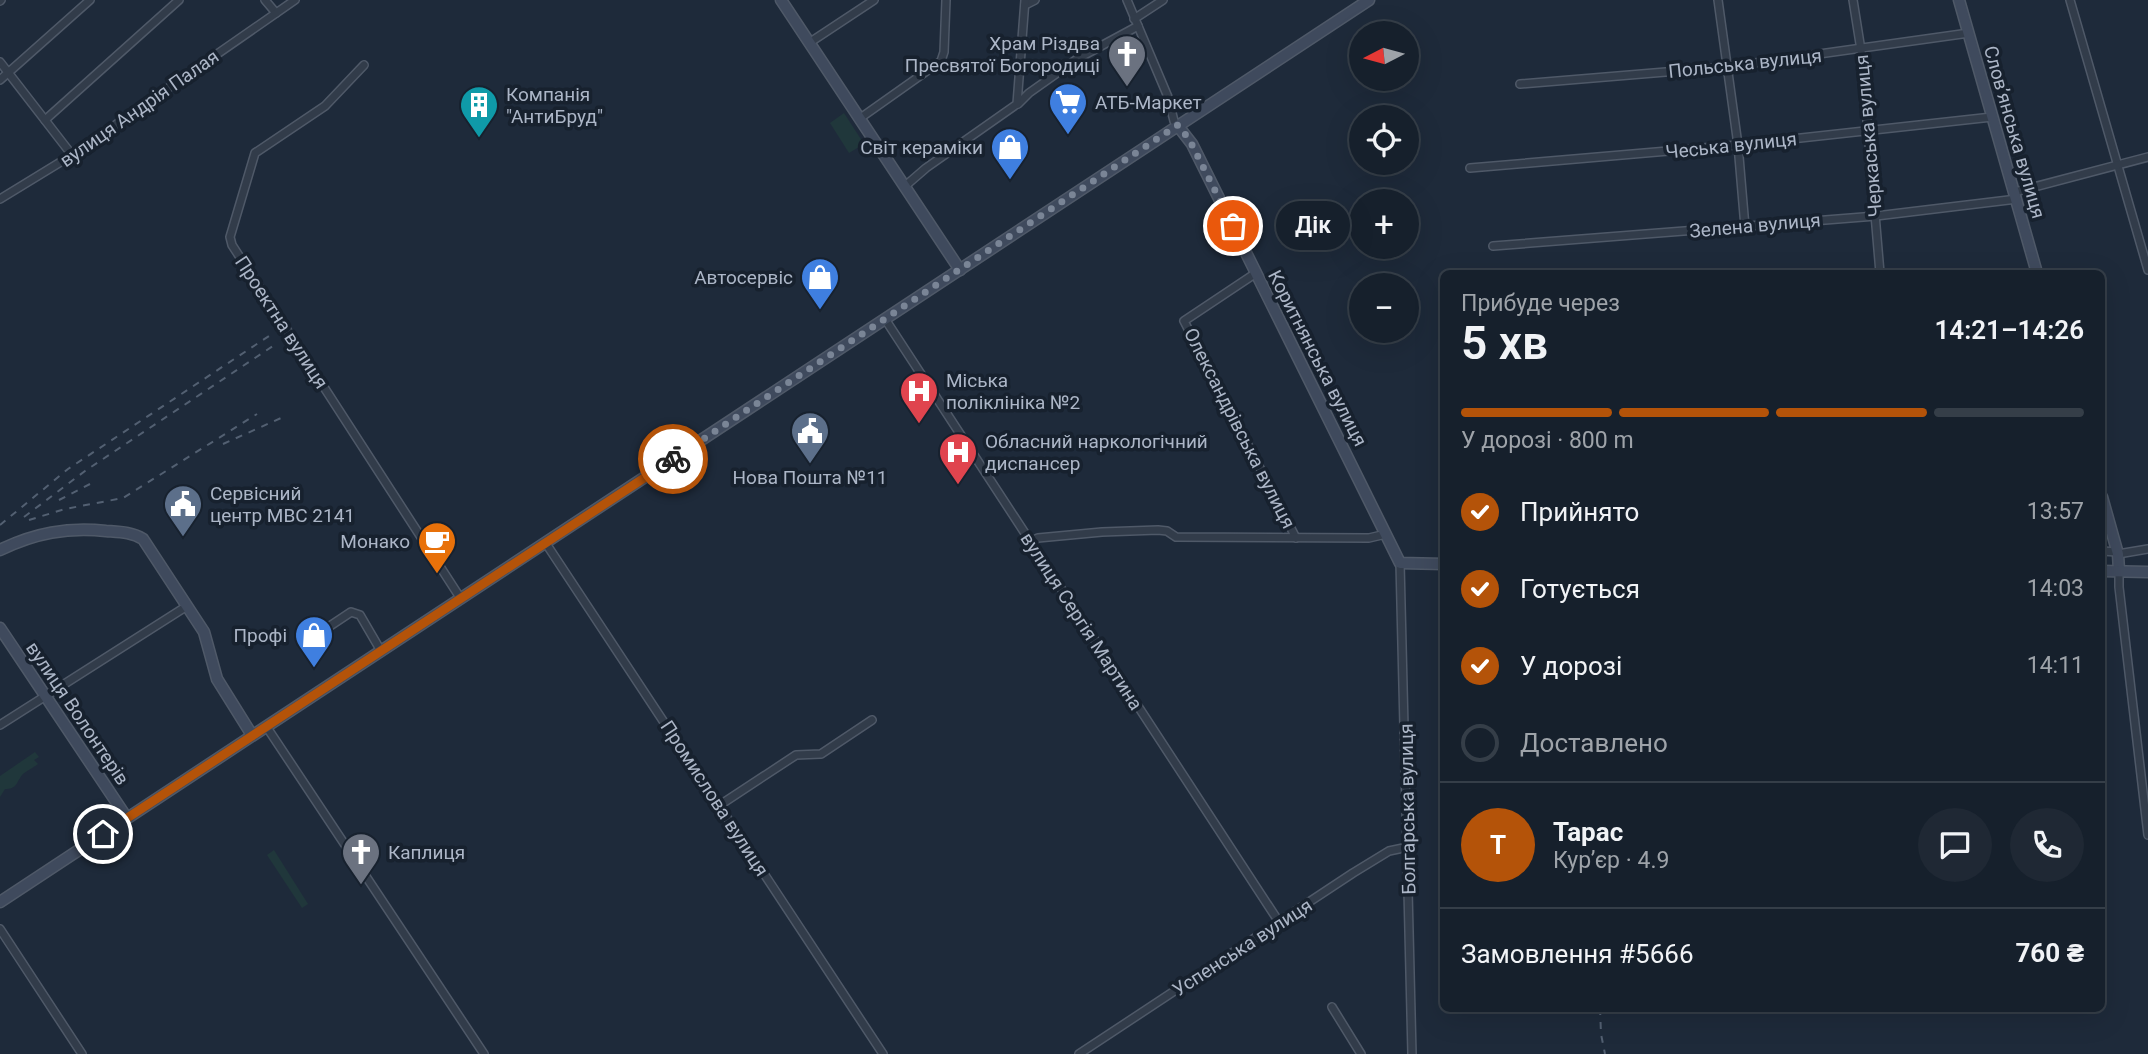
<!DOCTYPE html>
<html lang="uk">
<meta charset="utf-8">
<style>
:root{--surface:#16202c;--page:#1f2834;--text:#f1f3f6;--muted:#9ea3a9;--line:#353e48;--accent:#b45309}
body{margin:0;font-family:Roboto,sans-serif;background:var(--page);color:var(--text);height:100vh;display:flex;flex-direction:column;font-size:26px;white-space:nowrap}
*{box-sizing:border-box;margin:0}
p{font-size:23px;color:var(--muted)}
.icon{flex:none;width:38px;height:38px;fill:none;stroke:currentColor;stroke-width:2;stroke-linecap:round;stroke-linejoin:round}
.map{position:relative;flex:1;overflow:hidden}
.drawer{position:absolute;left:1440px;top:270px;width:665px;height:742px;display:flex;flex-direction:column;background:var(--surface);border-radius:10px;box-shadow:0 7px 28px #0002,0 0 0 2px var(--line)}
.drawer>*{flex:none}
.needle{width:46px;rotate:264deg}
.buttons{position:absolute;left:1349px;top:21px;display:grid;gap:14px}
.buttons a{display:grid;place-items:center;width:70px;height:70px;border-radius:50%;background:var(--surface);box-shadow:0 7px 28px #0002,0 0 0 2px var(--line);font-size:35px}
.pin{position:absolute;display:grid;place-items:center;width:60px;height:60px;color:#fff;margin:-30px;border:4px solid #fff;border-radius:50%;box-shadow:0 2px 7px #0007}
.courier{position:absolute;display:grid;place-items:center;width:70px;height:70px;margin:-35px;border:5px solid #b45309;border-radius:50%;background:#fff;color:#222;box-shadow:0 2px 9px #0007}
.bubble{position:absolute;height:49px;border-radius:24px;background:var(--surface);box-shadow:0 7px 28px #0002,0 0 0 2px var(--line);font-size:23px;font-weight:600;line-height:49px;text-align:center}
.summary em{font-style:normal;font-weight:600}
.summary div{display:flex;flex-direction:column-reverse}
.summary{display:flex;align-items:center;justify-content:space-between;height:119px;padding:0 21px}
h1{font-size:46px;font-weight:600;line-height:52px}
.bar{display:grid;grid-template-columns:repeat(4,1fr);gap:10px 7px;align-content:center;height:84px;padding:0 21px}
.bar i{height:9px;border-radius:5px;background:var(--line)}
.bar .selected{background:var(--accent)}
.bar p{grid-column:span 4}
.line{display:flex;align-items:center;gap:18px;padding:0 21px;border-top:2px solid var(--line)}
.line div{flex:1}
.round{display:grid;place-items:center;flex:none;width:74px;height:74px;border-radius:37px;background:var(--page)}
ol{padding:0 21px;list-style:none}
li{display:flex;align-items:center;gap:21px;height:77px}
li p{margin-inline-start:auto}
li .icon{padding:7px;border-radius:50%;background:var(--accent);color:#fff;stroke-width:4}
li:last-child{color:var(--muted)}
li i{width:38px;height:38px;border:4px solid var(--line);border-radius:50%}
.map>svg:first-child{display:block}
</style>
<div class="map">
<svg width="2148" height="1054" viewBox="0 0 2148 1054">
<rect width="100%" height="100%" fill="#1e2a3a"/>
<g fill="#20373b">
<path d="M 844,113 L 864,144 L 849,153 L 830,123 Z"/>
<path d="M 35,752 L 39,757 L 34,760 L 38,764 C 33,768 26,771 22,775 C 16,783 17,789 5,789 L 0,797 L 0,776 Z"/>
<path d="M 274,850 L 308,904 L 302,908 L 267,855 Z"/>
</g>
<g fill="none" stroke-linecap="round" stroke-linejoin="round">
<defs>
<g id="street">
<path d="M 265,0 L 276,13"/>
<path d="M 1127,0 L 1168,97 L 1174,121 L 1178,126"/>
<path d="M 1718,0 L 1738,145 L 1745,227"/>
<path d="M 1853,0 L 1861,50 L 1880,273"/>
<path d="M 2070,0 L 2148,270"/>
<path d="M 0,1 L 1,0"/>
<path d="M 1025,5 L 1035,0"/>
<path d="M 1134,19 L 1163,0"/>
<path d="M 809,43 L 874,0"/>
<path d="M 0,62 L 72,155"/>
<path d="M 364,65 L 325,106 L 255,153 L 230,237 L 232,245 L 461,599"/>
<path d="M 0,80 L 90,0"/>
<path d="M 1520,84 L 1726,67 L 1969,33"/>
<path d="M 1018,104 L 1029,93 L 1077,59 L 1138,26"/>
<path d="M 859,119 L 941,61 L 944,52 L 946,0"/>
<path d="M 45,120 L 179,0"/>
<path d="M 1470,168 L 1738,145 L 1992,117"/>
<path d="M 904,187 L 926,168 L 1017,104 L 1025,0"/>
<path d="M 2015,192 L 2148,157"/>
<path d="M 0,199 L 72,155 L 295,0"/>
<path d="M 1493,246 L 1876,216 L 2017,199"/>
<path d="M 1256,273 L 1184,321 L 1296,538"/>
<path d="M 885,319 L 1279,922"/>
<path d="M 545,542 L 883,1054"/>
<path d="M 1030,542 L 1038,538 L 1102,532 L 1158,530 L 1167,531 L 1176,537 L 1369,538 L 1386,534"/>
<path d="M 2102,551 L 2117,552"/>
<path d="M 2118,554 L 2148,549"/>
<path d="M 1400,563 L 1412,1054"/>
<path d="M 2119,571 L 2119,587 L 2148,835"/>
<path d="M 321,632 L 351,612 L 360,615 L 381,651"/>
<path d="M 0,725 L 187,606"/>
<path d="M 266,726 L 484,1054"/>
<path d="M 720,805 L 796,755 L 821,754 L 872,720"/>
<path d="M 0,929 L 82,1054"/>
<path d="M 1332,1007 L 1361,1054"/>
<path d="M 1079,1054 L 1353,873 L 1389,851 L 1408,847"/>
</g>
<g id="secondary">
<path d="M 781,0 L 960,270"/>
<path d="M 1959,0 L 2037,273"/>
<path d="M 1178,126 L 1192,144 L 1400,563 L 1444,564"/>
<path d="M 2102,497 L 2118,554 L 2119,571"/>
<path d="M 0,550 C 35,533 67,527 106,531 C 119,532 132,532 143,539 L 204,632 L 217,679 L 252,735"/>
<path d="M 2102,571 L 2148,572"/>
<path d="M 0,628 L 127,818"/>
<path d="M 0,902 L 1369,0"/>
</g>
</defs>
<use href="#street" stroke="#4f5968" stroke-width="10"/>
<use href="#secondary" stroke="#4f5968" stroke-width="13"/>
<use href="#street" stroke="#323c4a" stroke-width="7"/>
<use href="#secondary" stroke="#3f4a5d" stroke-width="10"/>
<g stroke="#536072" stroke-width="2" stroke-dasharray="7 7" stroke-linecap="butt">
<path d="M 223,444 L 281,418"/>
<path d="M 59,500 L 90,484"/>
<path d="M 24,517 L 85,471 L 276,344"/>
<path d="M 29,520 L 65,509 L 123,498 L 257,414"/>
<path d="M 0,525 L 68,469 L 272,334"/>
<path d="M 1600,1008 L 1601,1034 L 1605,1054"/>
</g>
</g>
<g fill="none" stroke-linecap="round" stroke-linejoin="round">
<path stroke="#7a8596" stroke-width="7" stroke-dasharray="0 12.6" d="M 673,459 L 1178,125 L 1189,139 L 1233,226"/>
<path stroke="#b45309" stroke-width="9" d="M 103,834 L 673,459"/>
</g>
<defs>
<symbol id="church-pin" viewBox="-11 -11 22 30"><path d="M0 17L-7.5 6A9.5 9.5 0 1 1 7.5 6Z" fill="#6b7280" stroke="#17212e"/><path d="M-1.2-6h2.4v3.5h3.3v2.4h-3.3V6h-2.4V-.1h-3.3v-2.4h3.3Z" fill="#fff"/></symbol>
<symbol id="supermarket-pin" viewBox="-11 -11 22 30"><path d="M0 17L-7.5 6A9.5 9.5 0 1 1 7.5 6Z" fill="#3f7fe0" stroke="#17212e"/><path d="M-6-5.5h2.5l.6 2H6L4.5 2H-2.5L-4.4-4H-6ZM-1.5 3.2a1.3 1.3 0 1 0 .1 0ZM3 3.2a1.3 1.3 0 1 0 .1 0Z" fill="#fff"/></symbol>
<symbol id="building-pin" viewBox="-11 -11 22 30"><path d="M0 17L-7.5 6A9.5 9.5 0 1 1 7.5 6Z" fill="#0f9aa8" stroke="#17212e"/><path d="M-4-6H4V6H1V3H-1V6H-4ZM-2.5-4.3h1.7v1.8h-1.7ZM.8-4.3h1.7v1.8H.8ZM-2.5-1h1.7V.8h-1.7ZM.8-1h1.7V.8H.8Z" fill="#fff"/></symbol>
<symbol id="shop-pin" viewBox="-11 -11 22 30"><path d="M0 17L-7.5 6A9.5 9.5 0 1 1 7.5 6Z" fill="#3f7fe0" stroke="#17212e"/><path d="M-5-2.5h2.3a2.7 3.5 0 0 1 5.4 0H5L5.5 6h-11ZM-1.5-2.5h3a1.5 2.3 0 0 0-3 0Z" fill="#fff"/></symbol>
<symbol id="hospital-pin" viewBox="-11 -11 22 30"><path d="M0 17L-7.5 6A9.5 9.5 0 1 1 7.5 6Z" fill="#e0444e" stroke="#17212e"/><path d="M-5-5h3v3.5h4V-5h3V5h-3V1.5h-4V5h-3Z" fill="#fff"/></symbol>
<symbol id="civic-pin" viewBox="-11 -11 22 30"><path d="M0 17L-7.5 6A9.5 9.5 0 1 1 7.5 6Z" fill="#5c6f8a" stroke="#17212e"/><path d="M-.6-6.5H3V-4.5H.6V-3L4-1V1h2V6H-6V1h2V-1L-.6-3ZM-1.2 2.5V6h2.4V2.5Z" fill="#fff"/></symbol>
<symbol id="cafe-pin" viewBox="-11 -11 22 30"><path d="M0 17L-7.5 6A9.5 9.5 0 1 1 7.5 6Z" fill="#e8710a" stroke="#17212e"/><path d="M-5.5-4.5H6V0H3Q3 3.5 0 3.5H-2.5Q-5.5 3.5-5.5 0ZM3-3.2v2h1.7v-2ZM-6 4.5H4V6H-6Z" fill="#fff"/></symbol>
</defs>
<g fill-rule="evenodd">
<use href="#church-pin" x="1105" y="32" width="44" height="60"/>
<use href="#supermarket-pin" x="1046" y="80" width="44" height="60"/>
<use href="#building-pin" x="457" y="83" width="44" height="60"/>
<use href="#shop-pin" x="988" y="125" width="44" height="60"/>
<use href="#shop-pin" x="798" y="255" width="44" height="60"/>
<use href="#hospital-pin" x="897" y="369" width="44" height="60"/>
<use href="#civic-pin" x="788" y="409" width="44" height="60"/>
<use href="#hospital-pin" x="936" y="430" width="44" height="60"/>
<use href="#civic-pin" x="161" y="482" width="44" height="60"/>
<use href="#cafe-pin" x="415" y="519" width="44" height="60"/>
<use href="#shop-pin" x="292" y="613" width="44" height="60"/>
<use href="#church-pin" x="339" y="830" width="44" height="60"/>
</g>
<g text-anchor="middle" stroke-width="7" stroke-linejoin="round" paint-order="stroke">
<g font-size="19" fill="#acb6c7" stroke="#17212e" text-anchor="start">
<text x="1100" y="50" text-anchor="end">Храм Різдва<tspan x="1100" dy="22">Пресвятої Богородиці</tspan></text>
<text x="506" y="101">Компанія<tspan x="506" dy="22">"АнтиБруд"</tspan></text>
<text x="1095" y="109">АТБ-Маркет</text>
<text x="983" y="154" text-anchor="end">Світ кераміки</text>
<text x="793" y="284" text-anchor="end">Автосервiс</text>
<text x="946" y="387">Міська<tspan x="946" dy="22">поліклініка №2</tspan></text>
<text x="985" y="448">Обласний наркологічний<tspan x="985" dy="22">диспансер</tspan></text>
<text x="810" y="484" text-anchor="middle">Нова Пошта №11</text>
<text x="210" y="500">Сервісний<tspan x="210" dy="22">центр МВС 2141</tspan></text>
<text x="410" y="548" text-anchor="end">Монако</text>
<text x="287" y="642" text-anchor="end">Профі</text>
<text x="388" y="859">Каплиця</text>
</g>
<g font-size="19" fill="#acb6c7" stroke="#17212e">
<text transform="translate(1745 63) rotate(-6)" y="7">Польська вулиця</text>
<text transform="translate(139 108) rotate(-35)" y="7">вулиця Андрія Палая</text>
<text transform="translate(2015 132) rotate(74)" y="7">Словʼянська вулиця</text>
<text transform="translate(1868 136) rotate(-95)" y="7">Черкаська вулиця</text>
<text transform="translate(1731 145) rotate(-6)" y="7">Чеська вулиця</text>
<text transform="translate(1755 225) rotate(-5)" y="7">Зелена вулиця</text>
<text transform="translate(282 322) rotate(57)" y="7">Проектна вулиця</text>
<text transform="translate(1318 358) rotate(63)" y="7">Коритнянська вулиця</text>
<text transform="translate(1240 428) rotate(63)" y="7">Олександрівська вулиця</text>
<text transform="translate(1082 621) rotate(57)" y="7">вулиця Сергія Мартина</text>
<text transform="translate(78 713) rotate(56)" y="7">вулиця Волонтерів</text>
<text transform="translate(715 798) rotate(57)" y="7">Промислова вулиця</text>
<text transform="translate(1407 809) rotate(-91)" y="7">Болгарська вулиця</text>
<text transform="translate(1242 947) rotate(-33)" y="7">Успенська вулиця</text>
</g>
</g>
</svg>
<div class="buttons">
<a><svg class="needle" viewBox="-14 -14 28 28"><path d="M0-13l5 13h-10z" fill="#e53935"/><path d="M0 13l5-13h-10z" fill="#9ea3a9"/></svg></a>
<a><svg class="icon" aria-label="locate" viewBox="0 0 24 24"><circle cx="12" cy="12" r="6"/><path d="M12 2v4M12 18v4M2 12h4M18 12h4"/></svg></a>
<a>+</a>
<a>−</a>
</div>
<div class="pin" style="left:1233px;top:226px;background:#ea580c"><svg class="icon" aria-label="bag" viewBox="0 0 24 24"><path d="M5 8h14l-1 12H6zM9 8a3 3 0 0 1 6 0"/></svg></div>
<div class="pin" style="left:103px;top:834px;background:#1f2937"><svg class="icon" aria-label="home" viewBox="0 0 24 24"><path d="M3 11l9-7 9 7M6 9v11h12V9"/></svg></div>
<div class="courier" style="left:673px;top:459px"><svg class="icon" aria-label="bike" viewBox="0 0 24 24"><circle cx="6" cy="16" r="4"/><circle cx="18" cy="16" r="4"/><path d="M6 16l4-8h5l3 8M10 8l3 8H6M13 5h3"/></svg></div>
<div class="bubble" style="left:1276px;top:201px;width:74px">Дік</div>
<section class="drawer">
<div class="summary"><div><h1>5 хв</h1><p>Прибуде через</p></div><em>14:21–14:26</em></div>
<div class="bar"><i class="selected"></i><i class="selected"></i><i class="selected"></i><i></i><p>У дорозі · 800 m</p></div>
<ol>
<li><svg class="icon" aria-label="check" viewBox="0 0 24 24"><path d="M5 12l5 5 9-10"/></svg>Прийнято<p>13:57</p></li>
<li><svg class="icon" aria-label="check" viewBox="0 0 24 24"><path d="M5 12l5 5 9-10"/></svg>Готується<p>14:03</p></li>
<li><svg class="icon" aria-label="check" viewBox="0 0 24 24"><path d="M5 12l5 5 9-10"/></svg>У дорозі<p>14:11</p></li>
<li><i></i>Доставлено</li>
</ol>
<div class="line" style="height:126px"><b class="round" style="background:var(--accent);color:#fff">Т</b><div><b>Тарас</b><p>Кур’єр · 4.9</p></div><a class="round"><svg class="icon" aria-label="chat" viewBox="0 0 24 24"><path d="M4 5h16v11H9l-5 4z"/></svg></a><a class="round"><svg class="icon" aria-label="phone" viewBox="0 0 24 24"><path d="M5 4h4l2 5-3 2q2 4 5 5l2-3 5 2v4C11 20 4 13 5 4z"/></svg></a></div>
<div class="line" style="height:91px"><div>Замовлення #5666</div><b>760 ₴</b></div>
</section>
</div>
